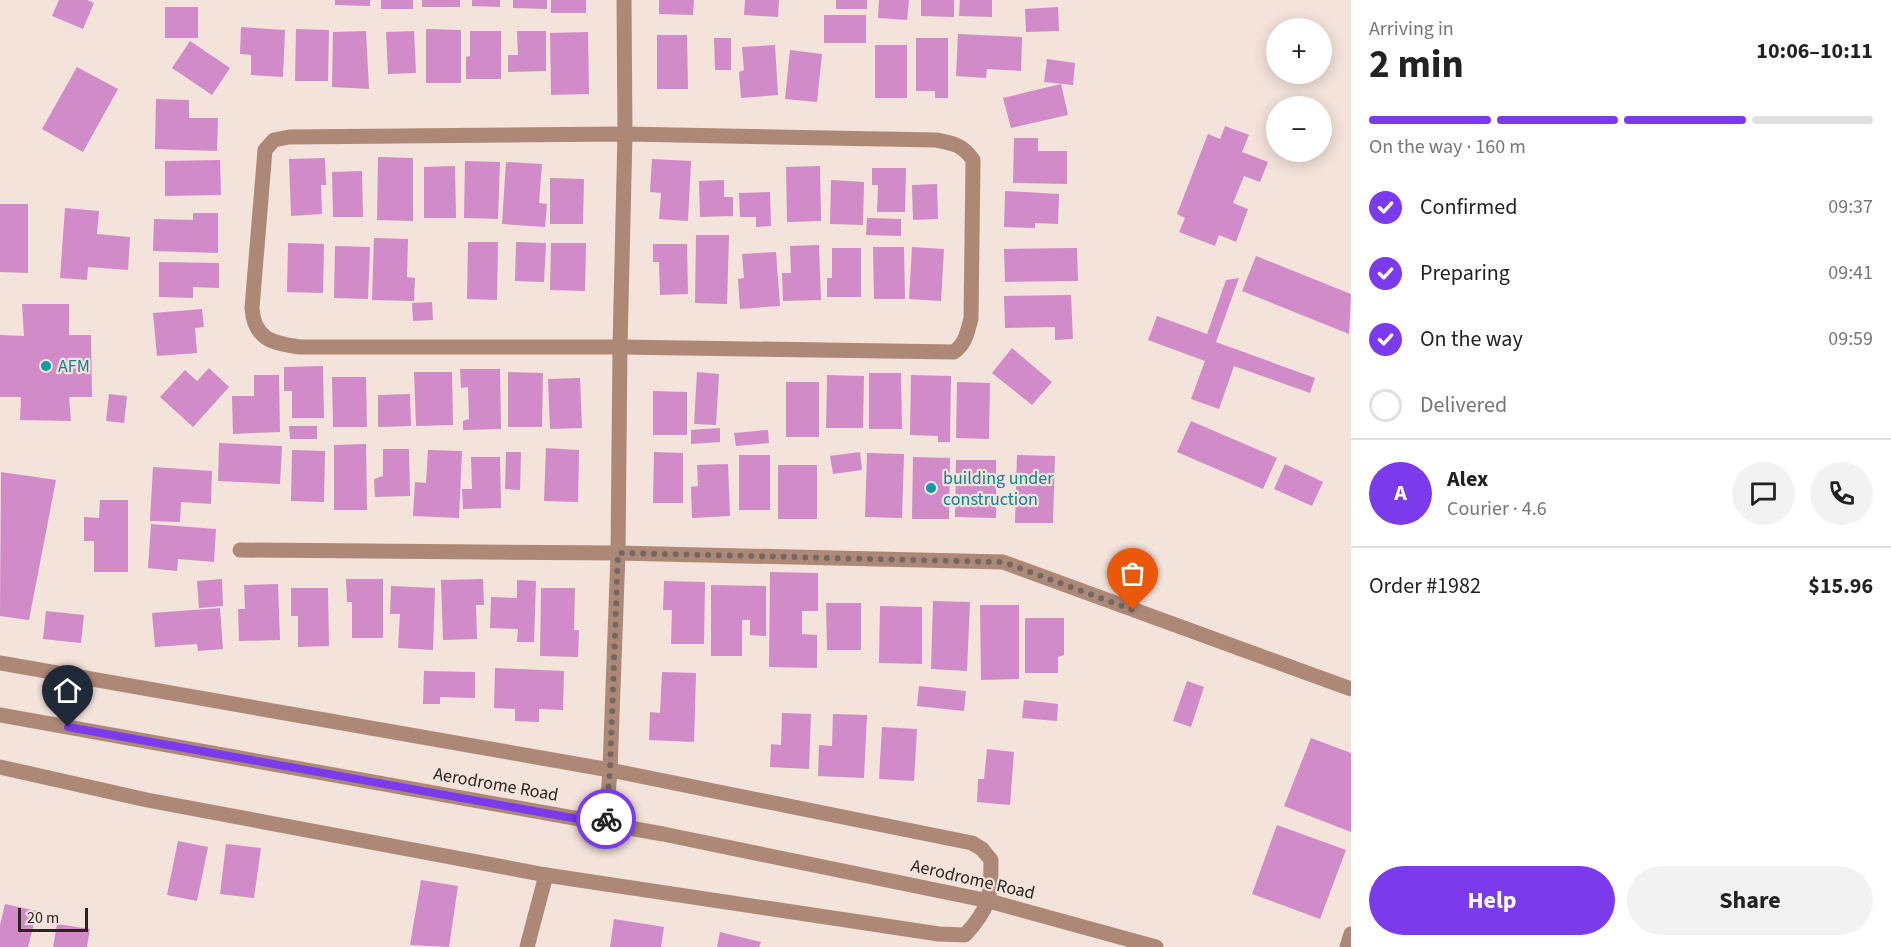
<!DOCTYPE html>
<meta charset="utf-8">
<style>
:root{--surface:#fff;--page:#f2f2f2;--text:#222;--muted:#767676;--line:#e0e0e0;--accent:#7c3aed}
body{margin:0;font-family:"Source Sans 3",sans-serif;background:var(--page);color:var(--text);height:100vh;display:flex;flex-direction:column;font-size:22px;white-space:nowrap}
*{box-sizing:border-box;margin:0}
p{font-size:20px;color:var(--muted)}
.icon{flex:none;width:33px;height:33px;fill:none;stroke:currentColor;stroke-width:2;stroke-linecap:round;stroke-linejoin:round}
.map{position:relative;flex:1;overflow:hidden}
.panel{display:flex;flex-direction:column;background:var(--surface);width:540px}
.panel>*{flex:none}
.controls{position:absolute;left:1266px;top:18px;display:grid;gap:12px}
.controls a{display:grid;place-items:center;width:66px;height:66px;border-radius:50%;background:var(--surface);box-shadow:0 3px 15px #0003;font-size:30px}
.scale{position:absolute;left:18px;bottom:15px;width:70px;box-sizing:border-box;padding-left:6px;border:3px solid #2b2522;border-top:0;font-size:16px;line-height:21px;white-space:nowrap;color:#2b2522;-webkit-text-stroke:4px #f3e3db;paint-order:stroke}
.pin{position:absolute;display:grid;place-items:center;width:51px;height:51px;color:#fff;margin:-62px -26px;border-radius:50% 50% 50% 0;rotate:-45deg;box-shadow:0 0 6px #0007}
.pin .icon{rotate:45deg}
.courier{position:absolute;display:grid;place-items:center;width:60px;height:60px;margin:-30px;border:4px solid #7c3aed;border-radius:50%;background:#fff;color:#222;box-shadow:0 2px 8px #0007}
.summary em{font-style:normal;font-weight:700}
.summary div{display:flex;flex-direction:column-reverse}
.summary{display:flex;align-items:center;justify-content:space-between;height:102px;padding:0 18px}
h1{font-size:39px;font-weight:700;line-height:45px}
.bar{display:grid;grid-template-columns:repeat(4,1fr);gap:9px 6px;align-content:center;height:72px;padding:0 18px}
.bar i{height:8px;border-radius:4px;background:var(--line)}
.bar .active{background:var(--accent)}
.bar p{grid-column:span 4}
.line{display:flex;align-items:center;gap:15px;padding:0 18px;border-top:2px solid var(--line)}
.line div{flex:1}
.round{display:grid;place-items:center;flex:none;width:63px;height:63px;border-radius:32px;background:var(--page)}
ol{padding:0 18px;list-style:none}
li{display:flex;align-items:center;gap:18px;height:66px}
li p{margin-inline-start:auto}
li .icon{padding:6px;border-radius:50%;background:var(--accent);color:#fff;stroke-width:4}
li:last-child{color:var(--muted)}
li i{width:33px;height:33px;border:3px solid var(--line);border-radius:50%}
.button{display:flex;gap:12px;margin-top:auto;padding:12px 18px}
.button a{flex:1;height:69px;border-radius:36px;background:var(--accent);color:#fff;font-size:24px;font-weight:700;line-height:69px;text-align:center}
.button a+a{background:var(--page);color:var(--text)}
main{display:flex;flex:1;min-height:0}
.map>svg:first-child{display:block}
</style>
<main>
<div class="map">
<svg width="1351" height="947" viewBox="0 0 1351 947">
<rect width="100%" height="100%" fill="#f3e3db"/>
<g fill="#d18bc8">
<path d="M 59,0 L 87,0 L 94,3 L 83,29 L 52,16 Z"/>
<path d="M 335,0 L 370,0 L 370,6 L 335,5 Z"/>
<rect x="381" y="0" width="32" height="9"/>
<rect x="422" y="0" width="38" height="7"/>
<path d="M 472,0 L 500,0 L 500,7 L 472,6 Z"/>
<path d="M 513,0 L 547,0 L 547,9 L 513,8 Z"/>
<rect x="551" y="0" width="35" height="13"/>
<path d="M 659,0 L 694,0 L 693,15 L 659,14 Z"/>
<path d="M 745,0 L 779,0 L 778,17 L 744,15 Z"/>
<rect x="836" y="0" width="31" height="9"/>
<path d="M 879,0 L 909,0 L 907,20 L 878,18 Z"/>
<path d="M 921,0 L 954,0 L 954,17 L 921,16 Z"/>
<path d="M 960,0 L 992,0 L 992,17 L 959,16 Z"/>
<rect x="165" y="7" width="33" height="31"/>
<path d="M 1058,7 L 1059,31 L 1026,32 L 1025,9 Z"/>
<rect x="824" y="15" width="42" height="28"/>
<path d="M 241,27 L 285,30 L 283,77 L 251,75 L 251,55 L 240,54 Z"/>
<path d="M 296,29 L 329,30 L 328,81 L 295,81 Z"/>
<path d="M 426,29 L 461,30 L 461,83 L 426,83 Z"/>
<path d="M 366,31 L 369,89 L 332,87 L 333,32 Z"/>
<path d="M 414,31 L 416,73 L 388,74 L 386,32 Z"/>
<path d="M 470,31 L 501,31 L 501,79 L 466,79 L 466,57 L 470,56 Z"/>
<path d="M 517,31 L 546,31 L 546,71 L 508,72 L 508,55 L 518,55 Z"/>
<path d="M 588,32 L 589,94 L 551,95 L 550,33 Z"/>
<path d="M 958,34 L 1022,37 L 1021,71 L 987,69 L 986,78 L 956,76 Z"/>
<path d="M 657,35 L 687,35 L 688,89 L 657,89 Z"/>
<path d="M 714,38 L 731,38 L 731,70 L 715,70 Z"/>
<path d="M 916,38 L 948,38 L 948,98 L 935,98 L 935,91 L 916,91 Z"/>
<path d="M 190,41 L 230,68 L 212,95 L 172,68 Z"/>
<path d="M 775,45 L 778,95 L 741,98 L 739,72 L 744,70 L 742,47 Z"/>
<rect x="875" y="45" width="32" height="53"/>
<path d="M 790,50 L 822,54 L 817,102 L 785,99 Z"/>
<path d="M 1047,59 L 1075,63 L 1073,85 L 1044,82 Z"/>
<path d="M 77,67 L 118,89 L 83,152 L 42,129 Z"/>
<path d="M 1061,84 L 1068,115 L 1011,128 L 1003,98 Z"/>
<path d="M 156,99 L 189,100 L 189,118 L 218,118 L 217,151 L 155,149 Z"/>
<path d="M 1225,126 L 1249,135 L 1242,152 L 1268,162 L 1260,182 L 1244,176 L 1233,203 L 1248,209 L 1236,242 L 1219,235 L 1215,246 L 1179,232 L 1185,218 L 1177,214 L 1208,134 L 1220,139 Z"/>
<path d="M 1014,138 L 1038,138 L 1038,151 L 1067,151 L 1067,184 L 1013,183 Z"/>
<path d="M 378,157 L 413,158 L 413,221 L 377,220 Z"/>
<path d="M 325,158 L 326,185 L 321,185 L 322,214 L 291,216 L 289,159 Z"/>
<path d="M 652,159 L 691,161 L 688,221 L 659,219 L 661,193 L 650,192 Z"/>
<path d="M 220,160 L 221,195 L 165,196 L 165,161 Z"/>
<path d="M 465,161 L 500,162 L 498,219 L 464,218 Z"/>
<path d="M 506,162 L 542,164 L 539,203 L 547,204 L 545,227 L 502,224 Z"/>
<path d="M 455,166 L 456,218 L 424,218 L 424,167 Z"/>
<path d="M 820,166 L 821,221 L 787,222 L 786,167 Z"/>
<path d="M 872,168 L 906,168 L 905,212 L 877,212 L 878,185 L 872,185 Z"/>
<path d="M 362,171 L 363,217 L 333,217 L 332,172 Z"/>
<path d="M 550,178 L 584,179 L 583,224 L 550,224 Z"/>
<path d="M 724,180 L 724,197 L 733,197 L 733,216 L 700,217 L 699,181 Z"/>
<path d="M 831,180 L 864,182 L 863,225 L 830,224 Z"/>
<path d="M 937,184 L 938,219 L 913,220 L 912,185 Z"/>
<path d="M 1005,191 L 1059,194 L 1058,224 L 1035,223 L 1035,228 L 1004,227 Z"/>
<path d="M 770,192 L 771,226 L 756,227 L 756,217 L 740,217 L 739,193 Z"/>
<path d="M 0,204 L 28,204 L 28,273 L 0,272 Z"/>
<path d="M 65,208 L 99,211 L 97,234 L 130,237 L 128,270 L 88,267 L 87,280 L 60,278 Z"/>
<path d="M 193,213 L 218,213 L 218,253 L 153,251 L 154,219 L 193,220 Z"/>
<path d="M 867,218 L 901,219 L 901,236 L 866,235 Z"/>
<path d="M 696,235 L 729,235 L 727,304 L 695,303 Z"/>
<path d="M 374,238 L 408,239 L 407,277 L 415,278 L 414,301 L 372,300 Z"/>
<path d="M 468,242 L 498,242 L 497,300 L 467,299 Z"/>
<path d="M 516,242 L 546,243 L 544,282 L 515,281 Z"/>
<path d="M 288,243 L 324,244 L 323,293 L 287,292 Z"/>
<path d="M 551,243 L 586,243 L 585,291 L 550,290 Z"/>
<path d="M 653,244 L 687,244 L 688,294 L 660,295 L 659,262 L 653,262 Z"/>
<path d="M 819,245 L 821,300 L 783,301 L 782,273 L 791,273 L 790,246 Z"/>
<path d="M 335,246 L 370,247 L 368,299 L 334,298 Z"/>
<path d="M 873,247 L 904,247 L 905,299 L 874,299 Z"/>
<path d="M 912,247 L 944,249 L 941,301 L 909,299 Z"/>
<path d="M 832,248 L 861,248 L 861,297 L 827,297 L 827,278 L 832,278 Z"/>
<path d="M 1077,248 L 1078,281 L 1005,282 L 1004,249 Z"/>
<path d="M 776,252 L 780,306 L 740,309 L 738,279 L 744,278 L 742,254 Z"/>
<path d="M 1256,256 L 1351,294 L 1349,334 L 1242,291 Z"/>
<path d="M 159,262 L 219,263 L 219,288 L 193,287 L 193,298 L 159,297 Z"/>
<path d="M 1239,278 L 1216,342 L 1315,378 L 1310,393 L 1234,366 L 1219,409 L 1191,399 L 1205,361 L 1148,340 L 1157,316 L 1207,334 L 1226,280 Z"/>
<path d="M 1071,295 L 1073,339 L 1055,340 L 1055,327 L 1005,328 L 1004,296 Z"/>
<path d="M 432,302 L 433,320 L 413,321 L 412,303 Z"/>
<path d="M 22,304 L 69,304 L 69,335 L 91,335 L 92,397 L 69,397 L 71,421 L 20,420 L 21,397 L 0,397 L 0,335 L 24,336 Z"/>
<path d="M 202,309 L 204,327 L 195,328 L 197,353 L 157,356 L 153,313 Z"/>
<path d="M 1012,348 L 1052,382 L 1032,405 L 992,373 Z"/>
<path d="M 323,366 L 324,418 L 292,418 L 292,391 L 284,391 L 284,367 Z"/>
<path d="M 209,368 L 229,387 L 193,427 L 160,397 L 185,370 L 197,381 Z"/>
<path d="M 460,369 L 500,369 L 501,429 L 463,430 L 463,421 L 469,419 L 468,387 L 461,388 Z"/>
<path d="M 414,372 L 452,372 L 453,425 L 416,426 Z"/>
<path d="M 508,372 L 543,373 L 542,427 L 508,427 Z"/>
<path d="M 697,372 L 719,374 L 716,425 L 694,424 Z"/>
<path d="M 869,373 L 901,373 L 902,429 L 869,429 Z"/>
<path d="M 254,375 L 279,375 L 280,432 L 233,434 L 232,396 L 254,396 Z"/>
<path d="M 827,375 L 864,376 L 863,428 L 826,428 Z"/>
<path d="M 911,375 L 951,376 L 950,442 L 938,442 L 938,436 L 910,435 Z"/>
<path d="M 332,377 L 366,377 L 367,427 L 333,427 Z"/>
<path d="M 580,378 L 582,428 L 550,429 L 548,379 Z"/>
<rect x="786" y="382" width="33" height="55"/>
<path d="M 957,382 L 990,383 L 989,439 L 956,438 Z"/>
<path d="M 653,391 L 687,392 L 687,435 L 653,435 Z"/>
<path d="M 109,394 L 127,396 L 124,423 L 106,421 Z"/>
<path d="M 410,394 L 411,426 L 378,427 L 378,395 Z"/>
<path d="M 1191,421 L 1277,458 L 1263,489 L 1177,452 Z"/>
<path d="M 289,426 L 317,426 L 317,439 L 290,439 Z"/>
<path d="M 720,428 L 720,442 L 691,444 L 691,430 Z"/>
<path d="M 768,430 L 769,443 L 736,446 L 734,433 Z"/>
<path d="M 219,443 L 282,446 L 280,484 L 218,481 Z"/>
<path d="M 366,444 L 367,510 L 334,510 L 334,445 Z"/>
<path d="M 546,448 L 579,450 L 578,502 L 544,501 Z"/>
<path d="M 383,449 L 409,449 L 410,496 L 375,497 L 374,479 L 383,476 Z"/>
<path d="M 292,450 L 325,451 L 324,502 L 291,501 Z"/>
<path d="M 428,450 L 462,451 L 459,518 L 413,516 L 415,482 L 426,483 Z"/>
<path d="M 506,452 L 521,452 L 520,490 L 505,489 Z"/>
<path d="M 654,452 L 683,453 L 683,503 L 653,503 Z"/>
<path d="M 860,452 L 862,470 L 833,474 L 830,456 Z"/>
<path d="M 867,453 L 904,454 L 902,518 L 865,517 Z"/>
<rect x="739" y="455" width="31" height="55"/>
<path d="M 1017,455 L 1055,456 L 1053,523 L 1015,523 Z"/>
<path d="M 471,457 L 500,457 L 501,508 L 463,509 L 462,489 L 472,489 Z"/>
<path d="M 913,457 L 950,458 L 949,519 L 912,519 Z"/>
<path d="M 956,460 L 996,460 L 996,518 L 955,517 Z"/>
<path d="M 728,464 L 730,516 L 692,518 L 691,487 L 698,486 L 697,465 Z"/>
<path d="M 1285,464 L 1323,482 L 1312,506 L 1274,489 Z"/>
<rect x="778" y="465" width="39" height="54"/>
<path d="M 153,467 L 212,471 L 211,504 L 181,502 L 180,522 L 150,521 Z"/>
<path d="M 1,472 L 56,480 L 29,620 L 0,616 Z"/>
<path d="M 100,500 L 128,500 L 128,572 L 94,572 L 94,541 L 84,541 L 84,517 L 99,518 Z"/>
<path d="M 151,524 L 216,529 L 214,562 L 178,559 L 177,571 L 148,568 Z"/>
<path d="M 770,572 L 818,573 L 818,611 L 802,611 L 802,634 L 817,635 L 817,668 L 769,667 Z"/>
<path d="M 222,579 L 223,606 L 199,608 L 197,581 Z"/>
<path d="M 346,579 L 383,579 L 383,638 L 352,638 L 352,602 L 347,602 Z"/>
<path d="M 483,579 L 484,605 L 476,605 L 477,639 L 443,640 L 441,580 Z"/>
<path d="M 517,580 L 536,581 L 534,642 L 517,642 L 518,629 L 490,628 L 491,597 L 517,598 Z"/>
<path d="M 664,581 L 705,582 L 704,644 L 671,644 L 672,610 L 663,610 Z"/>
<path d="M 278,584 L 280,640 L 239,641 L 238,609 L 245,609 L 244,585 Z"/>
<path d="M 711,585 L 766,586 L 766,636 L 750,635 L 750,620 L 742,620 L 742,656 L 711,656 Z"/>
<path d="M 391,586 L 435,588 L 433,650 L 398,648 L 400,614 L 390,614 Z"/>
<path d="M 291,588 L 328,588 L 329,646 L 298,647 L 298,616 L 291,616 Z"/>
<path d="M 541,588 L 575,588 L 574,630 L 579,630 L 578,657 L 540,656 Z"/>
<path d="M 933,601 L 970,602 L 967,671 L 931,669 Z"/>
<path d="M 826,603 L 861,603 L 861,650 L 827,650 Z"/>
<path d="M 980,605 L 1019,605 L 1019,679 L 981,680 Z"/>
<path d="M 880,606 L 922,607 L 922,664 L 879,663 Z"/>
<path d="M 220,608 L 223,649 L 198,651 L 197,644 L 155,647 L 152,613 Z"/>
<path d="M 46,611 L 84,615 L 81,643 L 43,639 Z"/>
<path d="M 1025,618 L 1064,618 L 1064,655 L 1058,657 L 1058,673 L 1025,673 Z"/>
<path d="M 495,668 L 564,671 L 563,710 L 539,709 L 539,722 L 515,721 L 515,709 L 494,708 Z"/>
<path d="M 424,671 L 475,672 L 475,698 L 440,697 L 440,704 L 423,704 Z"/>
<path d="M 662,672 L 696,673 L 694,742 L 649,740 L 650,712 L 660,713 Z"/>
<path d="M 1187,681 L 1204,687 L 1191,727 L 1173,721 Z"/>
<path d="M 919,686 L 966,691 L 964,711 L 917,706 Z"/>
<path d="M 1024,700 L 1058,704 L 1057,721 L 1022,718 Z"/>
<path d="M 782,713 L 811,714 L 809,769 L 770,767 L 771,744 L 781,745 Z"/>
<path d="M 833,714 L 867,715 L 864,778 L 818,776 L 819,745 L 832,746 Z"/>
<path d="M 882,727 L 917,729 L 914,781 L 879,779 Z"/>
<path d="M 1311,738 L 1351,753 L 1351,832 L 1284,806 Z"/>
<path d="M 987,749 L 1014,752 L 1010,805 L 977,802 L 978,779 L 984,779 Z"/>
<path d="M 1277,825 L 1346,850 L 1320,919 L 1252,894 Z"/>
<path d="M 178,841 L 208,847 L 197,901 L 167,895 Z"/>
<path d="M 226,844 L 261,848 L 254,898 L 220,894 Z"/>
<path d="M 421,880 L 458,886 L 449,947 L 410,945 Z"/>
<path d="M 5,904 L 37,911 L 28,947 L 0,947 L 0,925 Z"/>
<path d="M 614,919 L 664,927 L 661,947 L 610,947 Z"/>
<path d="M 57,924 L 90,929 L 87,947 L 53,947 Z"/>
<path d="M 720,932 L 761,942 L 759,947 L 717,947 Z"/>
</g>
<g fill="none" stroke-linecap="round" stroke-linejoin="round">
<g stroke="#ad8876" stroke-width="15">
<path d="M 625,134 L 936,140 C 953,143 963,145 973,160 L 971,319 C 967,332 966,343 954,352 L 620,347 L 299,347 C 272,343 254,339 252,308 L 265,150 L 274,140 L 289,137 Z"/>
<path d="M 240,550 L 618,553 L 1003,562 L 1351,689"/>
<path d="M 0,663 L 610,770 L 972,843 L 982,849 L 991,860 C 991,896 990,908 965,935 L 939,934 L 546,875 L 147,800 L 0,767"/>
<path d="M 0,715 L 663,834 L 989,901 L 1156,947"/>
<path d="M 606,824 L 610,770 L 618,553 L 620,347 L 625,134 L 624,0"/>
<path d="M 527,947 L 546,875"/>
<path d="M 1347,947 L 1351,934"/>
</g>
</g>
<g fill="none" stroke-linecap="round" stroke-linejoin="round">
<path stroke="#716863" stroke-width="6" stroke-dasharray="0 10.8" d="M 606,819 L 610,770 L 618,553 L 1003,562 L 1133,610"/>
<path stroke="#7c3aed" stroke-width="8" d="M 68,727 L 606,824 L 606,819"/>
</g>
<g fill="#0f9aa8" stroke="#f3e3db" stroke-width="2">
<circle cx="46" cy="366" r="6"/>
<circle cx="931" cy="488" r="6"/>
</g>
<g text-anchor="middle" stroke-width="4.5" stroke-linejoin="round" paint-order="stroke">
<g font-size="18" fill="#0d838f" stroke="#f3e3db" text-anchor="start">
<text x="58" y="372">AFM</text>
<text x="943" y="484">building under<tspan x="943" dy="21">construction</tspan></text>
</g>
<g font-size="18" fill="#2b2522" stroke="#f3e3db">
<text transform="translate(496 784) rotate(10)" y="6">Aerodrome Road</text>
<text transform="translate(973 879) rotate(13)" y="6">Aerodrome Road</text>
</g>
</g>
</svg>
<div class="controls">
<a>+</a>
<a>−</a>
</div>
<div class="scale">20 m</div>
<div class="pin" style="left:1133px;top:610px;background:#ea580c"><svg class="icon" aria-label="bag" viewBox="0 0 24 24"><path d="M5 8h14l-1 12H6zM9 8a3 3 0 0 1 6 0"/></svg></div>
<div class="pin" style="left:68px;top:727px;background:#1f2937"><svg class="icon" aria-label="home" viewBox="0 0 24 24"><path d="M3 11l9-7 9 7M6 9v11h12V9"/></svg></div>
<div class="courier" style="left:606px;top:819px"><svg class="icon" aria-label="bike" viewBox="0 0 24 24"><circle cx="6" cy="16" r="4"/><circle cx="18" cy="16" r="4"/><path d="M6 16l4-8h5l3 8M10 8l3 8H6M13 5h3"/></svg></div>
</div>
<section class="panel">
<div class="summary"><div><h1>2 min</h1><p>Arriving in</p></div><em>10:06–10:11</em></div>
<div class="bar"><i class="active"></i><i class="active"></i><i class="active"></i><i></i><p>On the way · 160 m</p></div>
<ol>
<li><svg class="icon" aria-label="check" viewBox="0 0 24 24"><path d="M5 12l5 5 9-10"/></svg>Confirmed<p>09:37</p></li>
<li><svg class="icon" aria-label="check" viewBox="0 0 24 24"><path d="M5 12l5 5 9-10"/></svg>Preparing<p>09:41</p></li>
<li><svg class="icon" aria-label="check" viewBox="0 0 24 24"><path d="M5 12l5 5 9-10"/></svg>On the way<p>09:59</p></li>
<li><i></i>Delivered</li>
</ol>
<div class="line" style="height:108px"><b class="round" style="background:var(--accent);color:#fff">A</b><div><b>Alex</b><p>Courier · 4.6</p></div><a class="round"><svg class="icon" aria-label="chat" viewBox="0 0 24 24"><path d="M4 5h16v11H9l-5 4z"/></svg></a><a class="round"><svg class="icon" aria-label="phone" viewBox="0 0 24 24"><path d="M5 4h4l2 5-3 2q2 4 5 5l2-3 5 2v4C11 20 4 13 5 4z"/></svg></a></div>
<div class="line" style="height:78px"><div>Order #1982</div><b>$15.96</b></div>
<div class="button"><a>Help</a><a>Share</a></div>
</section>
</main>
